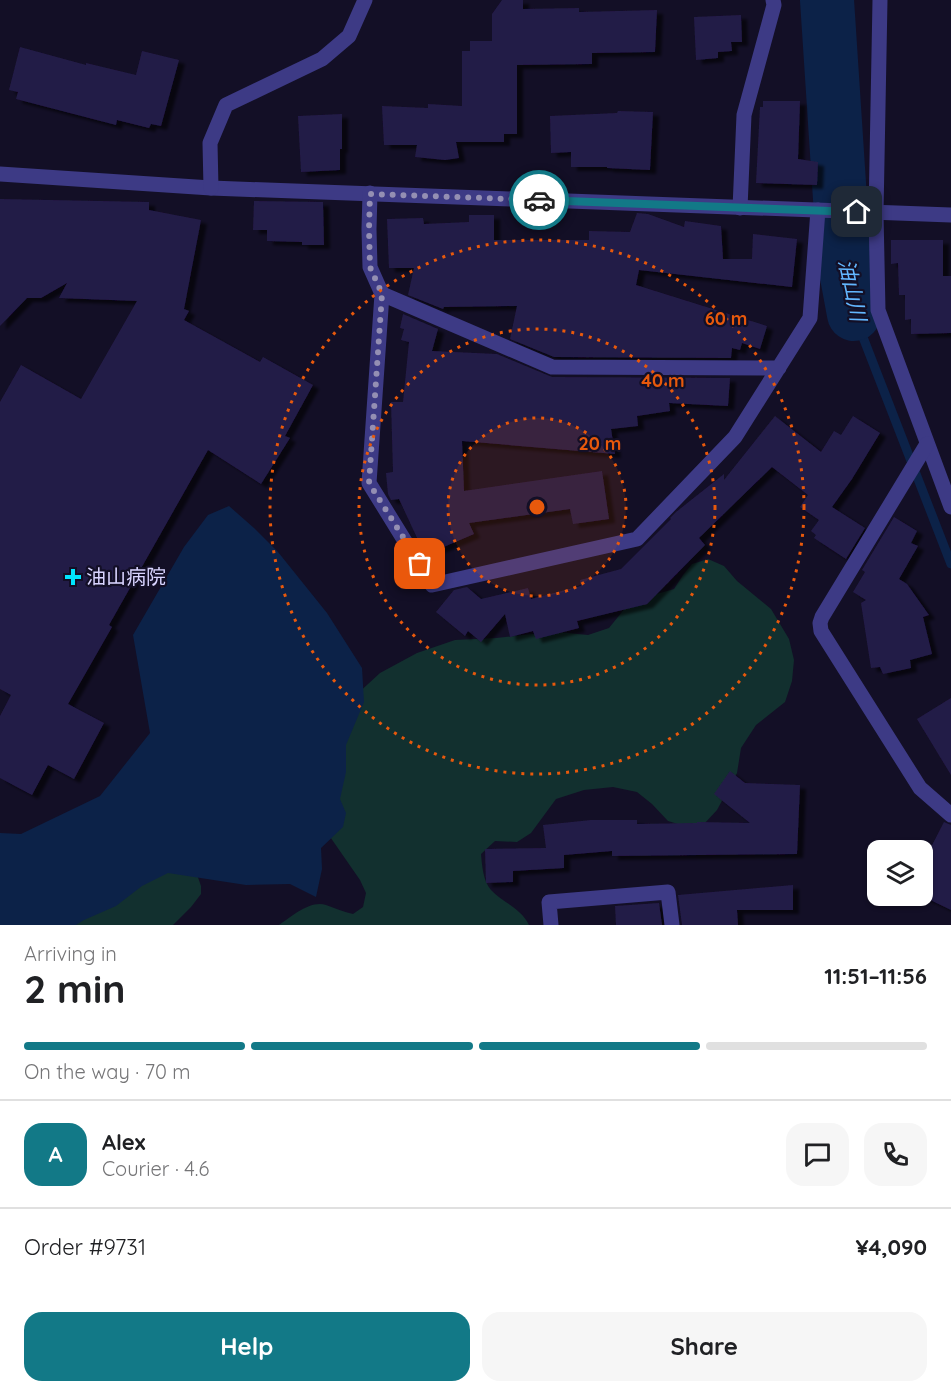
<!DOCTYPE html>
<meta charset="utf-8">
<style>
:root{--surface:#fff;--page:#f6f6f6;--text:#202124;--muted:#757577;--line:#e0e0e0;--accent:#127987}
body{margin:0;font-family:Quicksand,"Noto Sans JP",sans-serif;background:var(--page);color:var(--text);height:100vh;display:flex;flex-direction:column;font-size:22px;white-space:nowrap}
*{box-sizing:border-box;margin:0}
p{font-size:20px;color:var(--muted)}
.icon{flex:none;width:33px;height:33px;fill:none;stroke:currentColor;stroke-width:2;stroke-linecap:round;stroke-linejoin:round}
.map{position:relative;height:925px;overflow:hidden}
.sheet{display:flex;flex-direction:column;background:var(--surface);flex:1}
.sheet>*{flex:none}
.tools{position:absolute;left:867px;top:840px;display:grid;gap:12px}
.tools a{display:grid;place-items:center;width:66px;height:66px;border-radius:12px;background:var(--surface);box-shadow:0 2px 4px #0004;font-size:30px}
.pin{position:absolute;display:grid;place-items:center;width:51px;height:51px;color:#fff;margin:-26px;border-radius:12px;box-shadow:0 3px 9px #0006}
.courier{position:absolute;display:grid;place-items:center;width:60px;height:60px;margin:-30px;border:4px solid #127987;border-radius:50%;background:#fff;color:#222;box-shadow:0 2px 8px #0007}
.summary em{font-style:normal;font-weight:700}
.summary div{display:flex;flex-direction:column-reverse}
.summary{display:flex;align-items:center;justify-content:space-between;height:102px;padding:0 24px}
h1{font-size:39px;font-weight:700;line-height:45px}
.bar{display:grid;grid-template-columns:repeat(4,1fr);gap:9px 6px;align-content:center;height:72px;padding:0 24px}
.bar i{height:8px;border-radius:4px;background:var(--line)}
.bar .on{background:var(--accent)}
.bar p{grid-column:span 4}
.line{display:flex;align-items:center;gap:15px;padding:0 24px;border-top:2px solid var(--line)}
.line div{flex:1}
.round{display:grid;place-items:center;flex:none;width:63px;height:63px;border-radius:18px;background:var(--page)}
.primary-button{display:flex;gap:12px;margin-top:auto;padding:12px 24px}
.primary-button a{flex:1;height:69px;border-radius:18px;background:var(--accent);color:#fff;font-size:24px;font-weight:700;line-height:69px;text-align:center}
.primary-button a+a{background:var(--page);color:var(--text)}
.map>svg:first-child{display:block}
</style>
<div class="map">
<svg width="951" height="925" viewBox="0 0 951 925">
<defs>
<filter id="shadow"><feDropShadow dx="6" dy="4" stdDeviation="1.5" flood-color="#0009"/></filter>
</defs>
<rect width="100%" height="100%" fill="#130f26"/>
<g fill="#12302f">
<path d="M 708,559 L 724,566 L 737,581 L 771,609 L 789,639 L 794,660 L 792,681 L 785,702 L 756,725 L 741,748 L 737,773 L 717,810 L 704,824 L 681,825 L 668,821 L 652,804 L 637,792 L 613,787 L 584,790 L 556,799 L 531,833 L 517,842 L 495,841 L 481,854 C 482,865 483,881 491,890 C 503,903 520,907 529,925 L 279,925 C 291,917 310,900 326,905 C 335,908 344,912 353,914 L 363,907 L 366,893 L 360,880 L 326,831 L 355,696 L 380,673 L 417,653 L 455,640 L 496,638 L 532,634 L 558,632 L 588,635 L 609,628 L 626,607 L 650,596 L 674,589 L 683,575 L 692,564 Z"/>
<path d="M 193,863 L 201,886 L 201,894 L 191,907 L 173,925 L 46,925 L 115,885 Z"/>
</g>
<path fill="#0c2248" d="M 229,506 L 254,528 L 278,552 L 327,613 L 362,668 L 364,702 L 346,745 L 346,772 L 340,799 L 346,813 L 343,827 L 321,848 L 322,869 L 316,897 L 290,884 L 246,885 L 168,873 L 142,886 L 116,906 L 84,920 L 76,925 L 0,925 L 0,833 L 21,834 L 100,796 L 150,733 L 133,635 L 184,547 L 208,515 Z"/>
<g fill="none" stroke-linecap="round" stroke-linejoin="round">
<path stroke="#0c2248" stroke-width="9" d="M 854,314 L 951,564"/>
<path stroke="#0c2248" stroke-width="54" d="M 827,0 L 844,260 L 854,314"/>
</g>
<g fill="#241b47" filter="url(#shadow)">
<path d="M 502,0 L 523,0 L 523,9 L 579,8 L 579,12 L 657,10 L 655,52 L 592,53 L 592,64 L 517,65 L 517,134 L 504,134 L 504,142 L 456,142 L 459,158 L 445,160 L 415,157 L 417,145 L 384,145 L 382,106 L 428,108 L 428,104 L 462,106 L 462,51 L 470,51 L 470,41 L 492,41 L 492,14 Z"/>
<path d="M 741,15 L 742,42 L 731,42 L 732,51 L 718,52 L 718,58 L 696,60 L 694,17 Z"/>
<path d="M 20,47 L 86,65 L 86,63 L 136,75 L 142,51 L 179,60 L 161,126 L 151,124 L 149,128 L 117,120 L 116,125 L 16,99 L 18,92 L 9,90 Z"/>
<path d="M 763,101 L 800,101 L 798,159 L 818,162 L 817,185 L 756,183 L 760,107 L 763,107 Z"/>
<path d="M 618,111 L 653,112 L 650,170 L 607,168 L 607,167 L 571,167 L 571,152 L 551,153 L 550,116 L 617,113 Z"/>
<path d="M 342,114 L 342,149 L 340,149 L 340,170 L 301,172 L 298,116 Z"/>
<path d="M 0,199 L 149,202 L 149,210 L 201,220 L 184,309 L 189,311 L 184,320 L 260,362 L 263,357 L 313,385 L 285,436 L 290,438 L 261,484 L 208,450 L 109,625 L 112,627 L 68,704 L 104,723 L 74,779 L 48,765 L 32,795 L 0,778 L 0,716 L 11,695 L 0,689 L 0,402 L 21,365 L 81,399 L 137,301 L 59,298 L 67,283 L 41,298 L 27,298 L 0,326 Z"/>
<path d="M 254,201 L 323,202 L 324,245 L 302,245 L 302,242 L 267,241 L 267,230 L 253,230 Z"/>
<path d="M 637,213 L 648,214 L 684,227 L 685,221 L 721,226 L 723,259 L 752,259 L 753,234 L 797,239 L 792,287 L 639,270 L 636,285 L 767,326 L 760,349 L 742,343 L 740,350 L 732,348 L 731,358 L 554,357 L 510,339 L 517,306 L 444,307 L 443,309 L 408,295 L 414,268 L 389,268 L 387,219 L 423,218 L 424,224 L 469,222 L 469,215 L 494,215 L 494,240 L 589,240 L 589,231 L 630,232 Z"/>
<path d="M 891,240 L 943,240 L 943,276 L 951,276 L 951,333 L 911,334 L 911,319 L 905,320 L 905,295 L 899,295 L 898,263 L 891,264 Z"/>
<path d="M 403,314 L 438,329 L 432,351 L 497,354 L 552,377 L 730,378 L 728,406 L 669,403 L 670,411 L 637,416 L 638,426 L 611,429 L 615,454 L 462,441 L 464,491 L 602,471 L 609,519 L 573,524 L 570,509 L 469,523 L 474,534 L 425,555 L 399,499 L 391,500 L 388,494 L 386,473 L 393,472 L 391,402 L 403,402 L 409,342 L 401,340 L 404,329 L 400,328 Z"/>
<path d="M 775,416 L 821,452 L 834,431 L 841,435 L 853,416 L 880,433 L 852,479 L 832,507 L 865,528 L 846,559 L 814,538 L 816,535 L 811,531 L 819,520 L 800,507 L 808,495 L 772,467 L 699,538 L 705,545 L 647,604 L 577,621 L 579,628 L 536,639 L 533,631 L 510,637 L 505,614 L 481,642 L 468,631 L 465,636 L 436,612 L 454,590 L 467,587 L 481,599 L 528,588 L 531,599 L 581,586 L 580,580 L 621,569 L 671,519 L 670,518 L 676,512 L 724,474 L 724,480 Z"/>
<path d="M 894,517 L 917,531 L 911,543 L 918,546 L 899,579 L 907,584 L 929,615 L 923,617 L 932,654 L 910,660 L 911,668 L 883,674 L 880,667 L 871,668 L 861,603 L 866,600 L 853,592 L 865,572 L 862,570 Z"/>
<path d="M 951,698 L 951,775 L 917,719 Z"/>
<path d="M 730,771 L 745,783 L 800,785 L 797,854 L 612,856 L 612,851 L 564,855 L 564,868 L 513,871 L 513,882 L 486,883 L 485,849 L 546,848 L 543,825 L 591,820 L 637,820 L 637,824 L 697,823 L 697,822 L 750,823 L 714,794 Z"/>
<path d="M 944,822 L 951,825 L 951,910 L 922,896 L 922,848 L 929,851 Z"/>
<path d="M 793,885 L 793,910 L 737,910 L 738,925 L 682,925 L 678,895 Z"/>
<path d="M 659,903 L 662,925 L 616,925 L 615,906 Z"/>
</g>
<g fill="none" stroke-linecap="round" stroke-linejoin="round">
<g stroke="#3d3a85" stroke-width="15">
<path d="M 880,0 L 876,213 L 878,310 L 951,507"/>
<path d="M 0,174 L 211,188 L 951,215"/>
<path d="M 211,188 L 210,143 L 226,105 L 322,59 L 349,36 L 365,0"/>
<path d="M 370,193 L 369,229 L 370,267 L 382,294"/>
<path d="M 740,208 L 744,115 L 774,5 L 773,0"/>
<path d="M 779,368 L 552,367 L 382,294 L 369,483 L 432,585 L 637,539 L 735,437 L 810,318 L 818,210"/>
<path d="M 927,444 L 822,617 L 820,623 L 821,631 L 920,788 L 951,815"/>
<path d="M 551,925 L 549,902 L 668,892 L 672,925"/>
</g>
</g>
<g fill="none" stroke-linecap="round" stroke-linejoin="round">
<path stroke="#948fb3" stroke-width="6" stroke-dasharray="0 10.8" d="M 420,564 L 369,483 L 382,294 L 370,267 L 369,229 L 370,194 L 539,200"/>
<path stroke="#127987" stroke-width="8" d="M 539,200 L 857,212"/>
</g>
<circle cx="537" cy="507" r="89" fill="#e8590c" fill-opacity=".12"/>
<g fill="none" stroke="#e8590c" stroke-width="3" stroke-dasharray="3 6">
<circle cx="537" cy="507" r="89"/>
<circle cx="537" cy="507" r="178"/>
<circle cx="537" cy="507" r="267"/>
</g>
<path fill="#00e5ff" stroke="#130f26" stroke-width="2" d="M70 568h6v6h6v6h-6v6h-6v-6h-6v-6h6z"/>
<g text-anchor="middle" stroke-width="4.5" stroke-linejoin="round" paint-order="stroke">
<g font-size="20" fill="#d9d4ff" stroke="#130f26" text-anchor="start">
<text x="86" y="584">油山病院</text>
</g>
<g font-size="21" font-style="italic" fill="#62b6ff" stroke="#130f26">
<text transform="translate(852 290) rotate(78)" y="7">油山川</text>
</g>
</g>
<circle cx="537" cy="507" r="9" fill="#e8590c" stroke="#130f26" stroke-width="3"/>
<g font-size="18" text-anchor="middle" font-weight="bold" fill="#e8590c" stroke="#130f26" stroke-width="4.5" stroke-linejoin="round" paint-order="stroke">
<text x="726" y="325">60 m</text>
<text x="663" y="387">40 m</text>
<text x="600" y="450">20 m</text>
</g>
</svg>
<div class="tools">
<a><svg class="icon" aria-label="layers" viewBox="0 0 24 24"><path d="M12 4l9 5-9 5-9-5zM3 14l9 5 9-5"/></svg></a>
</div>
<div class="pin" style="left:420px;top:564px;background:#ea580c"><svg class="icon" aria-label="bag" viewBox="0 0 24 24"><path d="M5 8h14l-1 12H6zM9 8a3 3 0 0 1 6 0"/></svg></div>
<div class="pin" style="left:857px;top:212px;background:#1f2937"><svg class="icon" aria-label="home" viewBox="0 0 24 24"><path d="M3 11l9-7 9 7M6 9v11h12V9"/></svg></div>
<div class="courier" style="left:539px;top:200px"><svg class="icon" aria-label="car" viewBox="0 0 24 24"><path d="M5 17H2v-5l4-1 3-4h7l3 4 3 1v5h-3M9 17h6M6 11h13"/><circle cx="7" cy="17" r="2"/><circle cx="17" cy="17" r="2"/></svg></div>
</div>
<section class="sheet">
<div class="summary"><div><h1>2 min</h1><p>Arriving in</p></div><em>11:51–11:56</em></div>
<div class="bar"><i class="on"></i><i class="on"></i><i class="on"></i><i></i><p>On the way · 70 m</p></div>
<div class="line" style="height:108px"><b class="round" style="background:var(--accent);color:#fff">A</b><div><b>Alex</b><p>Courier · 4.6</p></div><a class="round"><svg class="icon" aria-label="chat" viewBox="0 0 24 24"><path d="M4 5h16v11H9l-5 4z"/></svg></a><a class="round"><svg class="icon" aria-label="phone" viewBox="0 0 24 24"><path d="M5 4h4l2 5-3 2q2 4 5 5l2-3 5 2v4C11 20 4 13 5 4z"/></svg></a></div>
<div class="line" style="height:78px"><div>Order #9731</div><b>¥4,090</b></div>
<div class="primary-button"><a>Help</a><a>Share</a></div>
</section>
